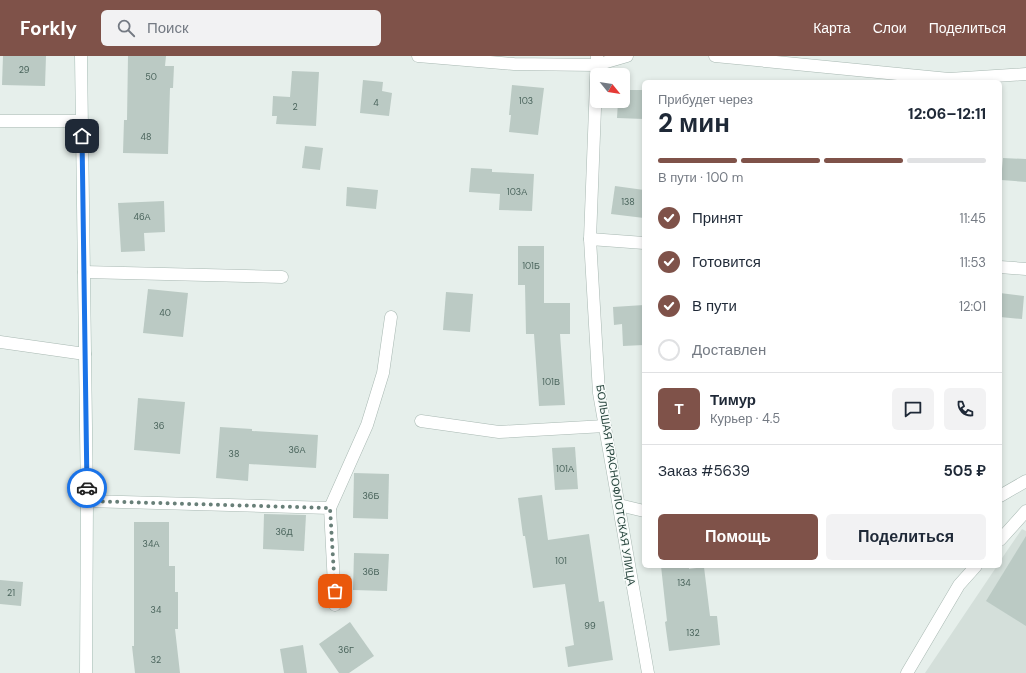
<!DOCTYPE html>
<html lang="ru">
<meta charset="utf-8">
<style>
:root{--surface:#fff;--page:#f2f2f3;--text:#1f2937;--muted:#747a83;--line:#e0e1e3;--accent:#7f5249}
body{margin:0;font-family:"DM Sans",sans-serif;background:var(--page);color:var(--text);height:100vh;display:flex;flex-direction:column;font-size:15px;white-space:nowrap}
*{box-sizing:border-box;margin:0}
p{font-size:13px;color:var(--muted)}
.icon{flex:none;width:22px;height:22px;fill:none;stroke:currentColor;stroke-width:2;stroke-linecap:round;stroke-linejoin:round}
.map{position:relative;flex:1;overflow:hidden}
.panel{position:absolute;left:642px;top:24px;width:360px;height:488px;display:flex;flex-direction:column;background:var(--surface);border-radius:6px;box-shadow:0 2px 6px #0003}
.panel>*{flex:none}
.needle{width:26px;rotate:120deg}
.controls{position:absolute;left:590px;top:12px;display:grid;gap:8px}
.controls a{display:grid;place-items:center;width:40px;height:40px;border-radius:6px;background:var(--surface);box-shadow:0 2px 6px #0003;font-size:20px}
.pin{position:absolute;display:grid;place-items:center;width:34px;height:34px;color:#fff;margin:-17px;border-radius:8px;box-shadow:0 2px 6px #0006}
.courier{position:absolute;display:grid;place-items:center;width:40px;height:40px;margin:-20px;border:3px solid #1a73e8;border-radius:50%;background:#fff;color:#222;box-shadow:0 1px 5px #0007}
.headline em{font-style:normal;font-weight:800}
.headline div{display:flex;flex-direction:column-reverse}
.headline{display:flex;align-items:center;justify-content:space-between;height:68px;padding:0 16px}
h1{font-size:26px;font-weight:800;line-height:30px}
.bar{display:grid;grid-template-columns:repeat(4,1fr);gap:6px 4px;align-content:center;height:48px;padding:0 16px}
.bar i{height:5px;border-radius:3px;background:var(--line)}
.bar .active{background:var(--accent)}
.bar p{grid-column:span 4}
.line{display:flex;align-items:center;gap:10px;padding:0 16px;border-top:1px solid var(--line)}
.line div{flex:1}
.round{display:grid;place-items:center;flex:none;width:42px;height:42px;border-radius:6px;background:var(--page)}
ol{padding:0 16px;list-style:none}
li{display:flex;align-items:center;gap:12px;height:44px}
li p{margin-inline-start:auto}
li .icon{padding:4px;border-radius:50%;background:var(--accent);color:#fff;stroke-width:4}
li:last-child{color:var(--muted)}
li i{width:22px;height:22px;border:2px solid var(--line);border-radius:50%}
.cta{display:flex;gap:8px;margin-top:auto;padding:8px 16px}
.cta a{flex:1;height:46px;border-radius:6px;background:var(--accent);color:#fff;font-size:16px;font-weight:800;line-height:46px;text-align:center}
.cta a+a{background:var(--page);color:var(--text)}
header{display:flex;align-items:center;gap:24px;box-sizing:border-box;height:56px;padding:0 20px;background:var(--accent);color:#fff}
header strong{font-size:19px}
nav{display:flex;gap:22px;margin-inline-start:auto;font-size:14px}
.search{width:280px;height:36px;background:var(--page);display:flex;align-items:center;gap:10px;box-sizing:border-box;padding:0 14px;border-radius:6px;color:var(--muted);font-size:15px}
.map>svg:first-child{display:block}
</style>
<header>
<strong>Forkly</strong>
<div class="search"><svg class="icon" aria-label="search" viewBox="0 0 24 24"><circle cx="10" cy="10" r="6"/><path d="M15 15l6 6"/></svg>Поиск</div>
<nav><a>Карта</a><a>Слои</a><a>Поделиться</a></nav>
</header>
<div class="map">
<svg width="1026" height="617" viewBox="0 0 1026 617">
<rect width="100%" height="100%" fill="#e6efeb"/>
<path fill="#d4dfda" d="M 1022,473 L 1026,475 L 1026,617 L 925,617 L 997,510 L 1000,510 L 1000,505 Z"/>
<g fill="#bbcac4">
<path d="M 3,0 L 46,0 L 45,30 L 2,29 Z"/>
<path d="M 128,0 L 166,0 L 165,10 L 174,10 L 173,32 L 170,32 L 168,98 L 123,97 L 124,64 L 127,64 Z"/>
<path d="M 292,15 L 319,16 L 316,70 L 276,68 L 277,60 L 272,60 L 273,40 L 290,41 Z"/>
<path d="M 363,24 L 383,26 L 382,35 L 392,37 L 389,60 L 360,57 Z"/>
<path d="M 512,29 L 544,32 L 538,79 L 509,76 L 511,59 L 509,59 Z"/>
<path d="M 623,34 L 644,34 L 644,63 L 617,62 L 618,45 L 623,45 Z"/>
<path d="M 305,90 L 323,92 L 320,114 L 302,112 Z"/>
<path d="M 1003,102 L 1026,103 L 1026,126 L 1001,124 Z"/>
<path d="M 471,112 L 492,113 L 492,116 L 534,118 L 532,155 L 499,154 L 500,138 L 469,136 Z"/>
<path d="M 615,130 L 644,134 L 644,162 L 611,158 Z"/>
<path d="M 347,131 L 378,134 L 376,153 L 346,150 Z"/>
<path d="M 164,145 L 165,176 L 144,177 L 145,195 L 121,196 L 118,147 Z"/>
<path d="M 518,190 L 544,190 L 544,247 L 570,247 L 570,278 L 560,278 L 565,349 L 539,350 L 534,278 L 526,278 L 525,229 L 518,229 Z"/>
<path d="M 148,233 L 188,237 L 183,281 L 143,277 Z"/>
<path d="M 446,236 L 473,238 L 470,276 L 443,274 Z"/>
<path d="M 1000,237 L 1024,240 L 1022,263 L 1000,261 Z"/>
<path d="M 644,249 L 644,289 L 623,290 L 622,268 L 614,269 L 613,251 Z"/>
<path d="M 138,342 L 185,346 L 180,398 L 134,394 Z"/>
<path d="M 220,371 L 252,373 L 252,375 L 318,379 L 316,412 L 249,408 L 248,425 L 216,422 Z"/>
<path d="M 575,391 L 578,433 L 555,434 L 552,392 Z"/>
<path d="M 354,417 L 389,418 L 388,463 L 353,462 Z"/>
<path d="M 542,439 L 548,484 L 589,478 L 599,546 L 604,545 L 613,604 L 568,611 L 565,591 L 574,589 L 565,528 L 533,532 L 525,480 L 523,480 L 518,442 Z"/>
<path d="M 264,458 L 306,459 L 304,495 L 263,493 Z"/>
<path d="M 134,466 L 169,466 L 169,510 L 175,510 L 175,536 L 178,536 L 178,573 L 175,573 L 180,617 L 135,617 L 132,590 L 134,590 Z"/>
<path d="M 1026,480 L 1026,570 L 986,545 Z"/>
<path d="M 354,497 L 389,498 L 387,535 L 353,534 Z"/>
<path d="M 661,510 L 689,510 L 689,513 L 704,511 L 710,560 L 717,560 L 720,589 L 669,595 L 665,566 L 667,565 Z"/>
<path d="M 0,524 L 23,526 L 21,550 L 0,548 Z"/>
<path d="M 350,566 L 374,600 L 349,617 L 339,617 L 319,588 Z"/>
<path d="M 303,589 L 307,617 L 284,617 L 280,593 Z"/>
</g>
<g fill="none" stroke-linecap="round" stroke-linejoin="round">
<defs>
<g id="lane">
<path d="M 0,65 L 82,65"/>
<path d="M 590,183 L 644,187"/>
<path d="M 1000,211 L 1026,213"/>
<path d="M 84,216 L 282,221"/>
<path d="M 0,286 L 85,298"/>
<path d="M 421,365 L 499,376 L 605,370"/>
<path d="M 1000,440 L 1026,425"/>
<path d="M 87,445 L 330,452 L 335,549"/>
<path d="M 619,449 L 644,455"/>
<path d="M 330,452 L 367,369 L 383,317 L 391,261"/>
</g>
<g id="street">
<path d="M 418,0 L 514,8 L 596,9 L 627,0"/>
<path d="M 597,0 L 590,183 L 599,337 L 648,617"/>
<path d="M 715,0 L 949,23 L 1026,18"/>
<path d="M 1000,484 L 1026,455"/>
<path d="M 907,617 L 959,529 L 976,510"/>
</g>
<path id="secondary" d="M 81,0 L 87,445 L 86,617"/>
</defs>
<use href="#lane" stroke="#a8b8b2" stroke-width="13"/>
<use href="#street" stroke="#a8b8b2" stroke-width="13"/>
<use href="#secondary" stroke="#a4bbb3" stroke-width="13"/>
<use href="#lane" stroke="#fff" stroke-width="12"/>
<use href="#street" stroke="#fff" stroke-width="12"/>
<use href="#secondary" stroke="#fff" stroke-width="12"/>
</g>
<g fill="none" stroke-linecap="round" stroke-linejoin="round">
<path stroke="#687f78" stroke-width="4" stroke-dasharray="0 7.2" d="M 87,432 L 87,445 L 330,452 L 335,535"/>
<path stroke="#1a73e8" stroke-width="5" d="M 82,80 L 87,432"/>
</g>
<g text-anchor="middle" stroke-width="3" stroke-linejoin="round" paint-order="stroke">
<g font-size="9" fill="#4a645c">
<text x="24" y="17">29</text>
<text x="151" y="24">50</text>
<text x="526" y="48">103</text>
<text x="376" y="50">4</text>
<text x="295" y="54">2</text>
<text x="146" y="84">48</text>
<text x="517" y="139">103А</text>
<text x="628" y="149">138</text>
<text x="142" y="164">46А</text>
<text x="531" y="213">101Б</text>
<text x="165" y="260">40</text>
<text x="551" y="329">101В</text>
<text x="159" y="373">36</text>
<text x="297" y="397">36А</text>
<text x="234" y="401">38</text>
<text x="565" y="416">101А</text>
<text x="371" y="443">36Б</text>
<text x="284" y="479">36Д</text>
<text x="151" y="491">34А</text>
<text x="561" y="508">101</text>
<text x="371" y="519">36В</text>
<text x="684" y="530">134</text>
<text x="11" y="540">21</text>
<text x="156" y="557">34</text>
<text x="590" y="573">99</text>
<text x="693" y="580">132</text>
<text x="346" y="597">36Г</text>
<text x="156" y="607">32</text>
</g>
<g font-size="11" fill="#24423a" stroke="#f7fbf9">
<text transform="translate(616 429) rotate(81)" y="4">БОЛЬШАЯ КРАСНОФЛОТСКАЯ УЛИЦА</text>
</g>
</g>
</svg>
<div class="controls">
<a><svg class="needle" viewBox="-14 -14 28 28"><path d="M0-13l5 13h-10z" fill="#e53935"/><path d="M0 13l5-13h-10z" fill="#747a83"/></svg></a>
</div>
<div class="pin" style="left:335px;top:535px;background:#ea580c"><svg class="icon" aria-label="bag" viewBox="0 0 24 24"><path d="M5 8h14l-1 12H6zM9 8a3 3 0 0 1 6 0"/></svg></div>
<div class="pin" style="left:82px;top:80px;background:#1f2937"><svg class="icon" aria-label="home" viewBox="0 0 24 24"><path d="M3 11l9-7 9 7M6 9v11h12V9"/></svg></div>
<div class="courier" style="left:87px;top:432px"><svg class="icon" aria-label="car" viewBox="0 0 24 24"><path d="M5 17H2v-5l4-1 3-4h7l3 4 3 1v5h-3M9 17h6M6 11h13"/><circle cx="7" cy="17" r="2"/><circle cx="17" cy="17" r="2"/></svg></div>
<section class="panel">
<div class="headline"><div><h1>2 мин</h1><p>Прибудет через</p></div><em>12:06–12:11</em></div>
<div class="bar"><i class="active"></i><i class="active"></i><i class="active"></i><i></i><p>В пути · 100 m</p></div>
<ol>
<li><svg class="icon" aria-label="check" viewBox="0 0 24 24"><path d="M5 12l5 5 9-10"/></svg>Принят<p>11:45</p></li>
<li><svg class="icon" aria-label="check" viewBox="0 0 24 24"><path d="M5 12l5 5 9-10"/></svg>Готовится<p>11:53</p></li>
<li><svg class="icon" aria-label="check" viewBox="0 0 24 24"><path d="M5 12l5 5 9-10"/></svg>В пути<p>12:01</p></li>
<li><i></i>Доставлен</li>
</ol>
<div class="line" style="height:72px"><b class="round" style="background:var(--accent);color:#fff">Т</b><div><b>Тимур</b><p>Курьер · 4.5</p></div><a class="round"><svg class="icon" aria-label="chat" viewBox="0 0 24 24"><path d="M4 5h16v11H9l-5 4z"/></svg></a><a class="round"><svg class="icon" aria-label="phone" viewBox="0 0 24 24"><path d="M5 4h4l2 5-3 2q2 4 5 5l2-3 5 2v4C11 20 4 13 5 4z"/></svg></a></div>
<div class="line" style="height:52px"><div>Заказ #5639</div><b>505 ₽</b></div>
<div class="cta"><a>Помощь</a><a>Поделиться</a></div>
</section>
</div>
